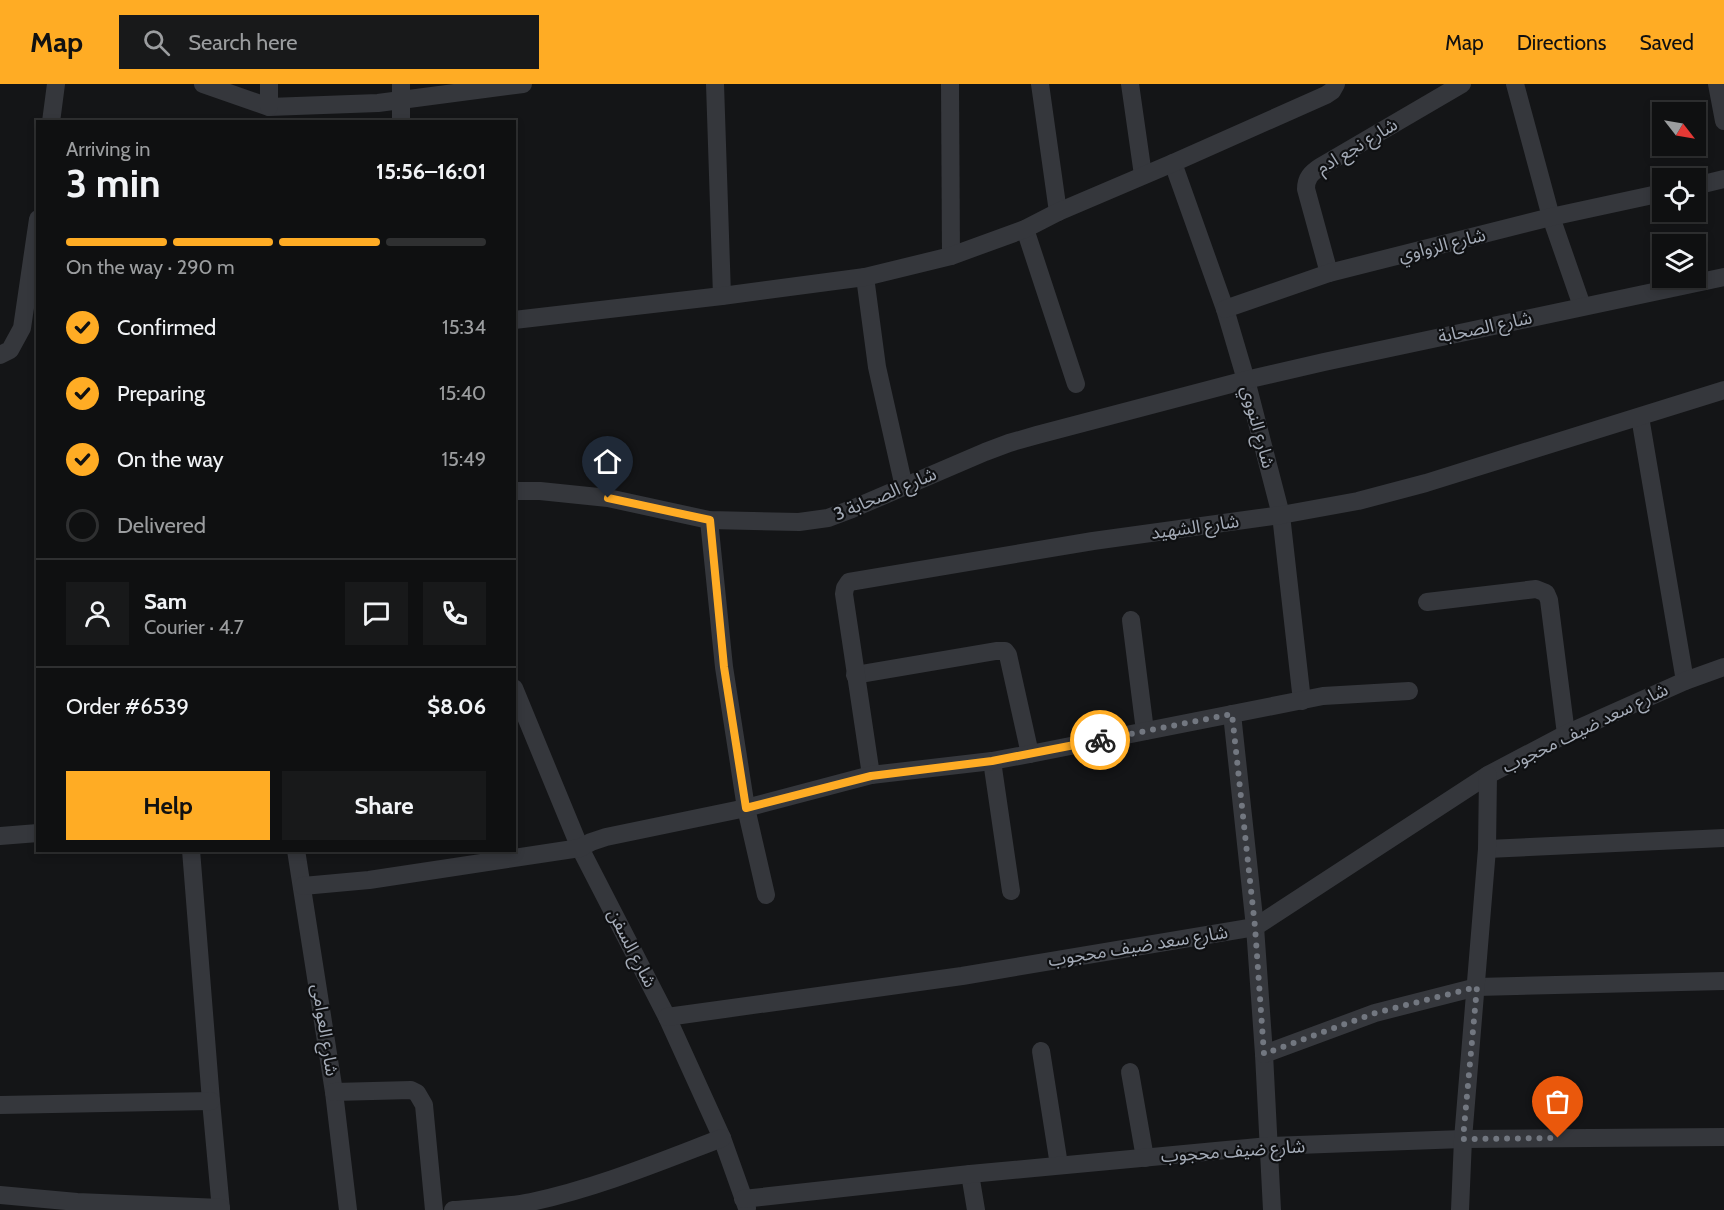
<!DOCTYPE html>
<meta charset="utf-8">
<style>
:root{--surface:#0f1011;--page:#18191a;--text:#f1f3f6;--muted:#9b9d9f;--line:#2f3031;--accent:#ffac24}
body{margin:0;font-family:Cabin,"Noto Sans Arabic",sans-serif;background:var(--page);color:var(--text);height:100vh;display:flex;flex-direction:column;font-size:22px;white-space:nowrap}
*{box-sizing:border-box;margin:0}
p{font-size:20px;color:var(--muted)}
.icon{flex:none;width:33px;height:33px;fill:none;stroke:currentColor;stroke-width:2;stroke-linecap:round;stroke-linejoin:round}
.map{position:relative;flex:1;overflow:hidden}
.drawer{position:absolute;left:36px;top:36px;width:480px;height:732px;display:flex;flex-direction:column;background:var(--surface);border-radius:0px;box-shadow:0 3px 9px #0003,0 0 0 2px var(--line)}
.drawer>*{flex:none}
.needle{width:39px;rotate:121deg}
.fabs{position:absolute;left:1652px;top:18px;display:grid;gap:12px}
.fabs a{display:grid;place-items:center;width:54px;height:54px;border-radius:0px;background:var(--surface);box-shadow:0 3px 9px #0003,0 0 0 2px var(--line);font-size:30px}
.pin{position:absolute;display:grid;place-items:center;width:51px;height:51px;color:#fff;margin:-62px -26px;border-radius:50% 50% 50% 0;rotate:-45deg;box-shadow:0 0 6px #0007}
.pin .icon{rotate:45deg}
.courier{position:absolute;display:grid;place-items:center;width:60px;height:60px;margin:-30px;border:4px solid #ffac24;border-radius:50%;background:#fff;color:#222;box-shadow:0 2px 8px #0007}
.overview em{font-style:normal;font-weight:700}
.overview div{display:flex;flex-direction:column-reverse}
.overview{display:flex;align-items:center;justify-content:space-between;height:102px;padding:0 30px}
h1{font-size:39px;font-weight:700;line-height:45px}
.bar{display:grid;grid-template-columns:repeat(4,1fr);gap:9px 6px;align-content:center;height:72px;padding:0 30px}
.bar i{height:8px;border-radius:4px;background:var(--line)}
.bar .selected{background:var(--accent)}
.bar p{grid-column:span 4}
.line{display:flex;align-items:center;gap:15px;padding:0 30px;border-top:2px solid var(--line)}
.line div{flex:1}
.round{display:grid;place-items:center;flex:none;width:63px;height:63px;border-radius:0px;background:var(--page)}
ol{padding:0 30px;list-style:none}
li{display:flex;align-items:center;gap:18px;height:66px}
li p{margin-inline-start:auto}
li .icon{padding:6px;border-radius:50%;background:var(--accent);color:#111;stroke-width:4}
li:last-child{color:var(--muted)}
li i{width:33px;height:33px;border:3px solid var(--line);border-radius:50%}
.button{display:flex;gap:12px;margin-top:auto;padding:12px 30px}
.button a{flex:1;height:69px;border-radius:0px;background:var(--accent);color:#111;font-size:24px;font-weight:700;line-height:69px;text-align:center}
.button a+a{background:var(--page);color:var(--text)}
header{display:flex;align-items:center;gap:36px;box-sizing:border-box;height:84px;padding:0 30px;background:var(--accent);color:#111}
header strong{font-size:28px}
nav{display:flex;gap:33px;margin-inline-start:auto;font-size:21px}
.search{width:420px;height:54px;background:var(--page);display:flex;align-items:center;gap:15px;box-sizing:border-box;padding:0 21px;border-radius:0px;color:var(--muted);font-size:22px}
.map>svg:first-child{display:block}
</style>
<header>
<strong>Map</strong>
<div class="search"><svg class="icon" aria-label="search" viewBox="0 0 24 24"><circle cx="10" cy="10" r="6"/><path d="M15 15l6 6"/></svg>Search here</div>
<nav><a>Map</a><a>Directions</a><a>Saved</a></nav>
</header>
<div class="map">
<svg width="1724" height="1126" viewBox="0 0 1724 1126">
<rect width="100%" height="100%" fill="#141517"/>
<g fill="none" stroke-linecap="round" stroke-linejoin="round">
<g stroke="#35373c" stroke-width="18">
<path d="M 203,0 L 269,23 L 378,19 L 523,0"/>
<path d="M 269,0 L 269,23"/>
<path d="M 401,0 L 401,38"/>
<path d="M 715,0 L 722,212"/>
<path d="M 950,0 L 951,172"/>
<path d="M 1040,0 L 1058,128"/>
<path d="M 1130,0 L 1143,91"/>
<path d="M 1515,0 L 1551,133 L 1582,222"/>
<path d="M 1717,0 L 1724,37"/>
<path d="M 51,38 L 56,0"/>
<path d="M 1173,79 L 1225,225 L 1246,296 L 1281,431 L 1302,617"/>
<path d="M 1695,102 L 1724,95"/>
<path d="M 1025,145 L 1076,300"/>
<path d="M 1329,189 L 1306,105 C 1306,94 1311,89 1320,83 L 1462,0"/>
<path d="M 865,193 L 877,283 L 904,403"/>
<path d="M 1225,225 L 1329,189 L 1551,133 L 1662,109"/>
<path d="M 514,236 L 722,212 L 865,193 L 951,172 L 1025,145 L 1058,128 L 1173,79 L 1326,11 L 1332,7 L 1336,0"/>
<path d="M 0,271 L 10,266 L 22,244 L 38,135"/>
<path d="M 1640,333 L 1685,597"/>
<path d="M 514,407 L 540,407 L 608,414 L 709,436 L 799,438 L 828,434 L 852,425 L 985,368 L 1009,359 L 1037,351 L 1246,296 L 1324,278 L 1724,193"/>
<path d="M 709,436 L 724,583 L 746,724 L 766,811"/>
<path d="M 1427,518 L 1536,505 L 1546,509 L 1549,516 L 1566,650"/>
<path d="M 1131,536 L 1145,647"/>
<path d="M 855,591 L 996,567 L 1005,567 L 1008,571 L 1030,670"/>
<path d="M 514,604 L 580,764 L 667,933 L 722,1054 L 747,1124"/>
<path d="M 1232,630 L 1255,843 L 1264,970 L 1272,1126"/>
<path d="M 992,677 L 1011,807"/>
<path d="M 871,691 L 844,510 L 845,504 L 849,498 L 1093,457 L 1281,431 L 1358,417 L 1426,399 L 1724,306"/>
<path d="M 0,752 L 38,749"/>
<path d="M 1487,765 L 1724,754"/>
<path d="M 191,766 L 211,1017 L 221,1126"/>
<path d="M 296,766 L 334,1008 L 348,1126"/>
<path d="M 303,802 L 369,796 L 580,764 L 591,758 L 606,753 L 746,724 L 871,691 L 992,677 L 1030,670 L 1323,612 L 1409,607"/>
<path d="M 667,933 L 962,892 L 1255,843 L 1488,691 L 1566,650 L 1685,597 L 1724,583"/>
<path d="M 1041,967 L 1059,1081"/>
<path d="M 1264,970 L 1375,929 L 1477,903 L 1724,897"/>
<path d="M 1130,988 L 1145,1074"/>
<path d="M 334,1008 L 411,1006 L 417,1009 L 424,1021 L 434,1126"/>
<path d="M 0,1021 L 211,1017"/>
<path d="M 970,1090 L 976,1126"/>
<path d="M 0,1111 L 77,1118 L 221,1124"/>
<path d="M 743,1115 L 970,1090 L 1269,1062 L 1463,1055 L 1724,1053"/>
<path d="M 453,1126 C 479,1124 505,1123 531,1118 C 597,1104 659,1078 722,1054"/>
<path d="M 1460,1126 L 1463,1055 L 1487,765 L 1488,691"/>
</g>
</g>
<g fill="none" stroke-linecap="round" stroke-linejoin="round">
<path stroke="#727780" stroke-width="6" stroke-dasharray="0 10.8" d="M 1100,656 L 1232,630 L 1255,843 L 1264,970 L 1375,929 L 1477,903 L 1463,1055 L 1558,1054"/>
<path stroke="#ffac24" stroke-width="8" d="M 608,414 L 710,436 L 724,583 L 746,724 L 871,692 L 992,677 L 1100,656"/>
</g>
<g text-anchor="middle" stroke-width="4.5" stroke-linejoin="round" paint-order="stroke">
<g font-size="18" fill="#a5acb8" stroke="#0f1012">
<text transform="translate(1357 62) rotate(-31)" y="6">شارع نجع ادم</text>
<text transform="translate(1442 161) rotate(-14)" y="6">شارع الزواوي</text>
<text transform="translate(1485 243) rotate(-12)" y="6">شارع الصحابة</text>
<text transform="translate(1258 343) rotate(75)" y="6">شارع النووي</text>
<text transform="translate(885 410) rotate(-23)" y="6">شارع الصحابة 3</text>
<text transform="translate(1195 443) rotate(-8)" y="6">شارع الشهيد</text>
<text transform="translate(1585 644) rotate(-26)" y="6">شارع سعد ضيف محجوب</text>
<text transform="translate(1138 862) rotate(-9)" y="6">شارع سعد ضيف محجوب</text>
<text transform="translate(632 864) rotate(63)" y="6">شارع السفن</text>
<text transform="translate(325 946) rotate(81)" y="6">شارع العوامى</text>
<text transform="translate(1233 1067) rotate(-4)" y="6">شارع ضيف محجوب</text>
</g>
</g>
</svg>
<div class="fabs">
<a><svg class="needle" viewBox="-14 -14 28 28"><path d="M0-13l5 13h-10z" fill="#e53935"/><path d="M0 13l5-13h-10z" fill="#9b9d9f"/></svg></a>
<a><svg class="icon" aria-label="locate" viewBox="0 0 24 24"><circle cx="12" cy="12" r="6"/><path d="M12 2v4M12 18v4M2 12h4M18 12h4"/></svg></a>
<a><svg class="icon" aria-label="layers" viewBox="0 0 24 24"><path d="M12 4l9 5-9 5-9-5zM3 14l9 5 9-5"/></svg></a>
</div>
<div class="pin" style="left:1558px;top:1054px;background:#ea580c"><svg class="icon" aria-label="bag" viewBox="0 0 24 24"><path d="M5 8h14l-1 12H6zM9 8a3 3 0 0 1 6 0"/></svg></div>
<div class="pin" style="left:608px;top:414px;background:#1f2937"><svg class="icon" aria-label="home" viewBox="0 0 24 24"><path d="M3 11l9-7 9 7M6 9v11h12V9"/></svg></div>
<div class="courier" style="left:1100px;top:656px"><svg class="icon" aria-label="bike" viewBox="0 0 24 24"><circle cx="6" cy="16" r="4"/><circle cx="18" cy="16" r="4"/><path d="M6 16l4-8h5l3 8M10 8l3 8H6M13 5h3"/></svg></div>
<section class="drawer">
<div class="overview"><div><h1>3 min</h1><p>Arriving in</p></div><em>15:56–16:01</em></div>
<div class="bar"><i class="selected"></i><i class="selected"></i><i class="selected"></i><i></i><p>On the way · 290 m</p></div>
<ol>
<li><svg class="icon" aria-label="check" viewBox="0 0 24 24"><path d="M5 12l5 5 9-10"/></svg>Confirmed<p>15:34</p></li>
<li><svg class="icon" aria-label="check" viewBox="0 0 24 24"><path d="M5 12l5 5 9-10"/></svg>Preparing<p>15:40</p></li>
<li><svg class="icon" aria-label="check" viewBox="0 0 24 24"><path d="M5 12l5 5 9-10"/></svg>On the way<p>15:49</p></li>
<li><i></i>Delivered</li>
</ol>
<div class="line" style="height:108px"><a class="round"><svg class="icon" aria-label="person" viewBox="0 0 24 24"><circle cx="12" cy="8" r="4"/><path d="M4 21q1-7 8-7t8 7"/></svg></a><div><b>Sam</b><p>Courier · 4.7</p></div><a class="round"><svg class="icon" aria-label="chat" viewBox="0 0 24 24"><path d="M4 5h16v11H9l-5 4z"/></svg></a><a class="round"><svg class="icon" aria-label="phone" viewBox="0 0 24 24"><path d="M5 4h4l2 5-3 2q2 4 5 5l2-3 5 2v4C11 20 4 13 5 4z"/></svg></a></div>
<div class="line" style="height:78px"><div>Order #6539</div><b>$8.06</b></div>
<div class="button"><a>Help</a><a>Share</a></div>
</section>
</div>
